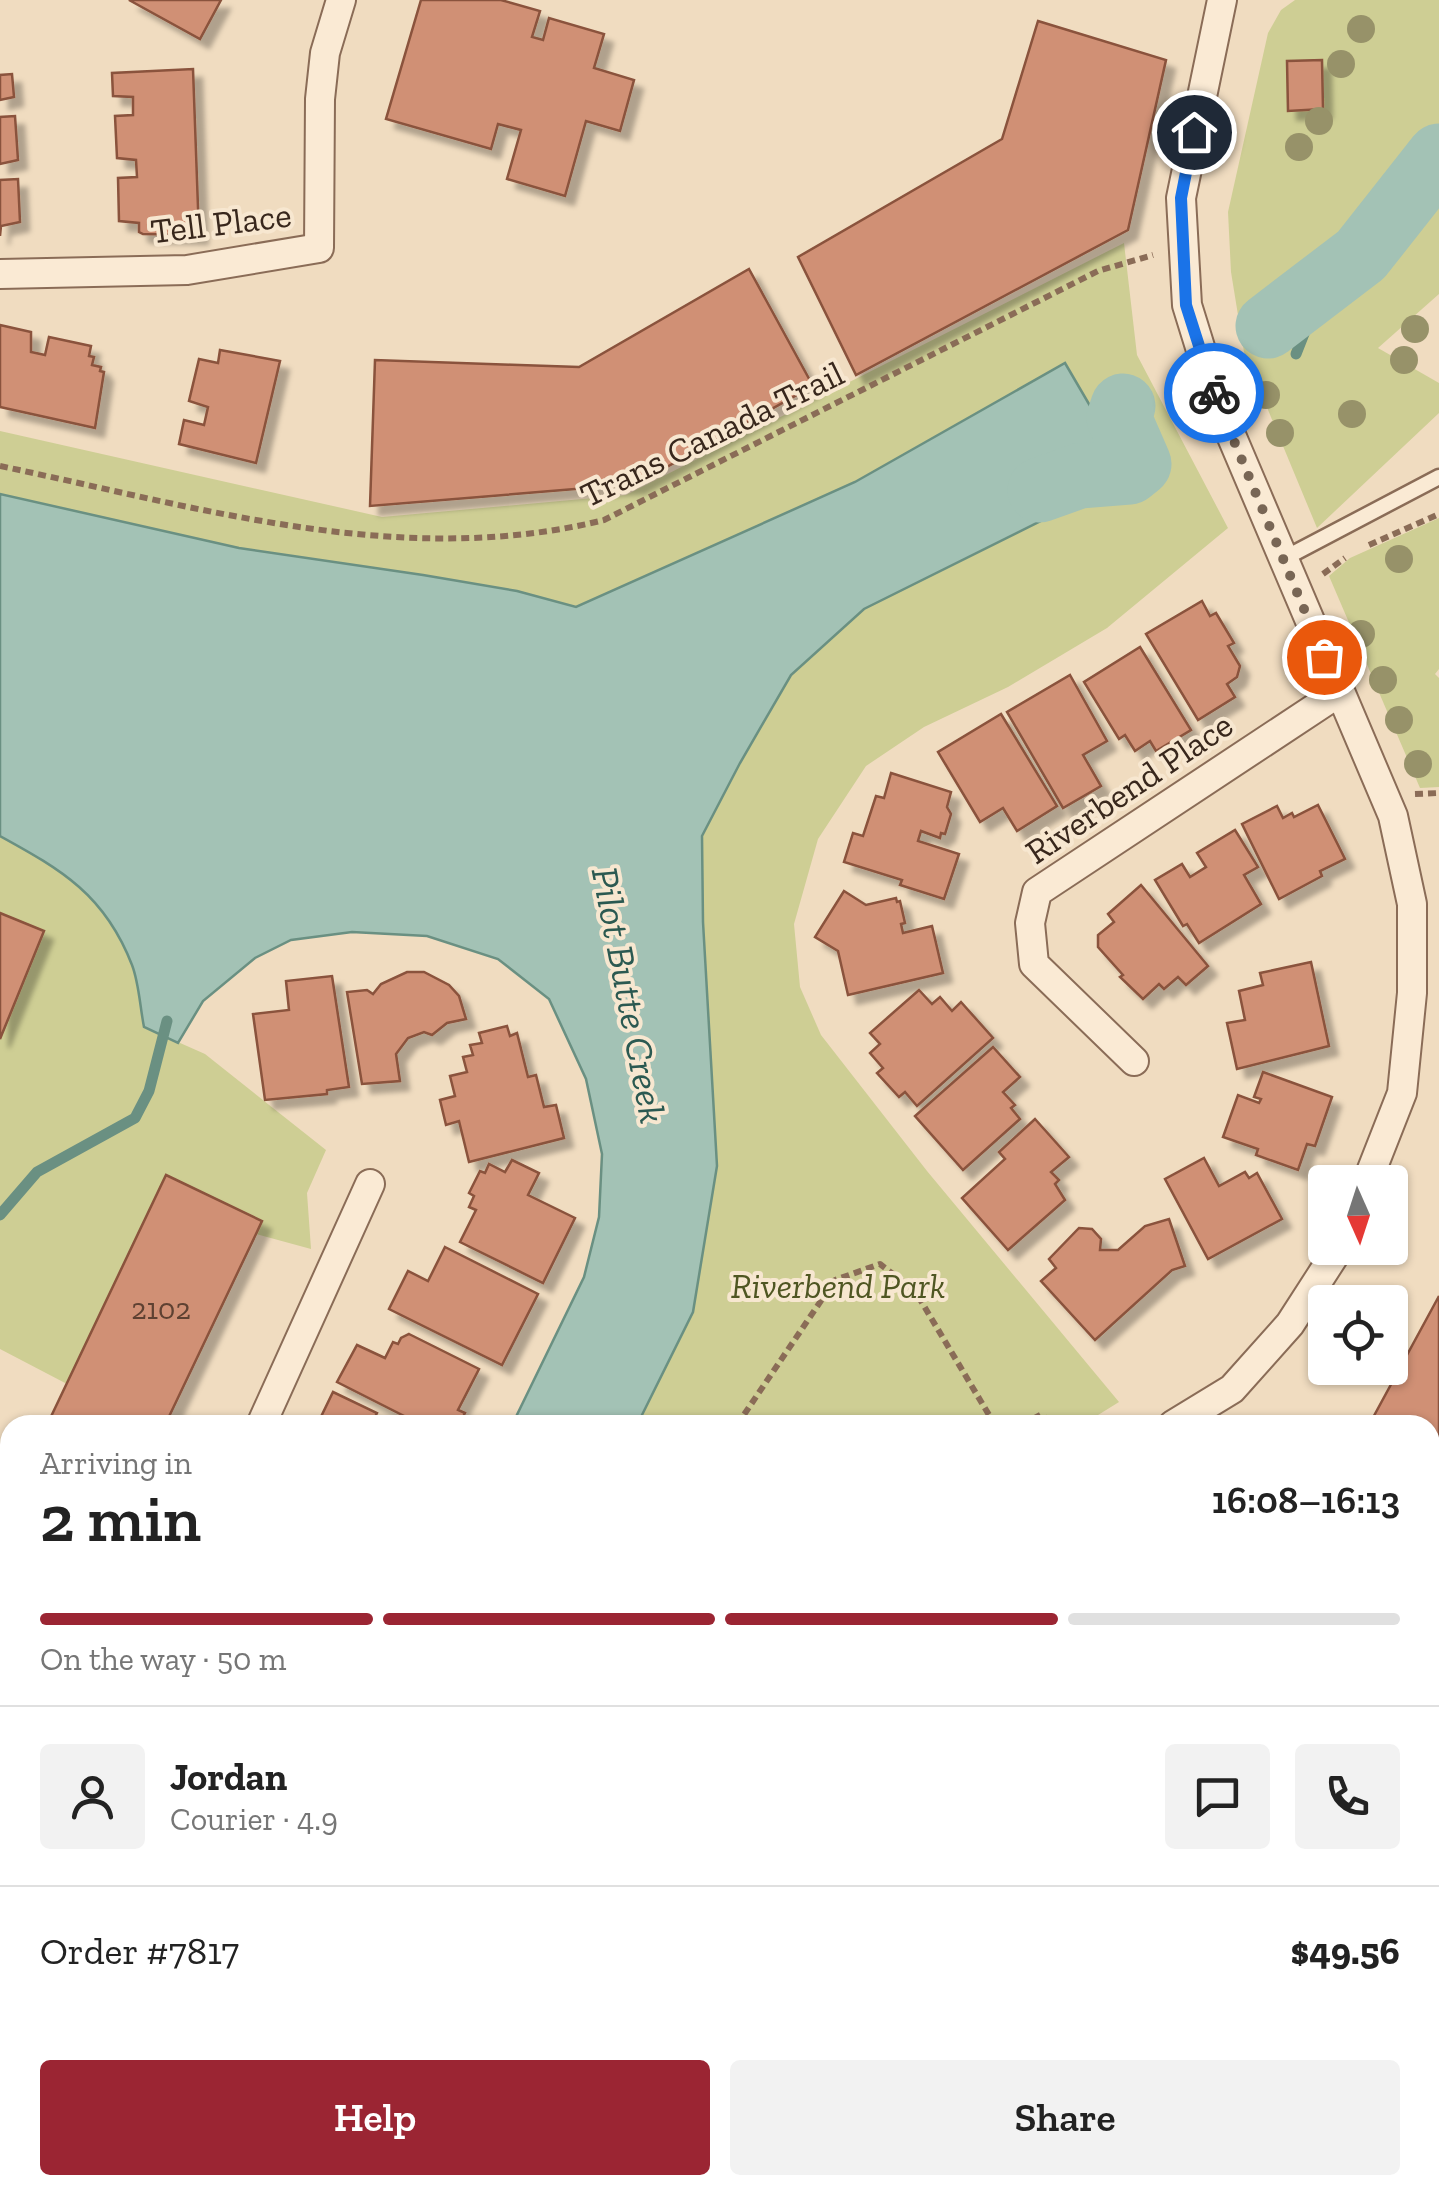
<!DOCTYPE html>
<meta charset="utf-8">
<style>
:root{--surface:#fff;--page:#f2f2f2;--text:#222;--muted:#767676;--line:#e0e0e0;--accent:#9b2533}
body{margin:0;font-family:"Zilla Slab",serif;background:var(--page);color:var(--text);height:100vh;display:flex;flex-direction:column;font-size:38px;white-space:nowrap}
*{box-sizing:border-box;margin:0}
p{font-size:32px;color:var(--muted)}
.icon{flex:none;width:55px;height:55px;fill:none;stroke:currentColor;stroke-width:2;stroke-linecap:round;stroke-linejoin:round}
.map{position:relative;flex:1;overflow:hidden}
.details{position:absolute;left:0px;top:1415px;width:1440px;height:780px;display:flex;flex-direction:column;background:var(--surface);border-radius:30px 30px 0 0;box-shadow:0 2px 8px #0004}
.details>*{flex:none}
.needle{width:65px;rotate:177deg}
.tools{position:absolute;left:1308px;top:1165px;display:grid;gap:20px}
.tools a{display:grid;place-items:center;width:100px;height:100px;border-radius:10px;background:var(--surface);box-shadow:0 2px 8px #0004;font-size:50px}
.pin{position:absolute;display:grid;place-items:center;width:85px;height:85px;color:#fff;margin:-42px;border:5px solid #fff;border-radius:50%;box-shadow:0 2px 10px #0007}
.courier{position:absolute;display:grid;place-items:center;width:100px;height:100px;margin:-50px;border:8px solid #1a73e8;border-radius:50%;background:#fff;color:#222;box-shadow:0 2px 12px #0007}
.overview em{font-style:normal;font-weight:600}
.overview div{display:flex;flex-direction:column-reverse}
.overview{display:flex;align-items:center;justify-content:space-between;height:170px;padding:0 40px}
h1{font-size:65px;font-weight:600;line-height:75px}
.bar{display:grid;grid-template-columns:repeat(4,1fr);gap:15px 10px;align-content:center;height:120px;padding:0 40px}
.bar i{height:12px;border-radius:8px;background:var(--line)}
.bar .active{background:var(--accent)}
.bar p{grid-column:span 4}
.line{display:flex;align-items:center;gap:25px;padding:0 40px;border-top:2px solid var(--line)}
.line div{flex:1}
.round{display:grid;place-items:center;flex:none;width:105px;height:105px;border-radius:10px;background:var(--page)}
.button{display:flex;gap:20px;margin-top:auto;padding:20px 40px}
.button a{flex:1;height:115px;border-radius:10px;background:var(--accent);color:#fff;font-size:40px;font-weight:600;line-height:115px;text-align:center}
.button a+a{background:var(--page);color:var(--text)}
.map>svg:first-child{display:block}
</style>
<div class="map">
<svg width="1439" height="2195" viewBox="0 0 1439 2195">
<defs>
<filter id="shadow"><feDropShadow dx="9" dy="9" stdDeviation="2.5" flood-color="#0004"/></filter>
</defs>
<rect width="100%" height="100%" fill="#f0dcc0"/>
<g fill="#cece94">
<path d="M 1295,0 L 1439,0 L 1439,294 L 1378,348 L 1439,383 L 1439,413 L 1317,528 L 1244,352 L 1231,272 L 1228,212 L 1268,33 L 1281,10 Z"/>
<path d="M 1124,243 L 1137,355 L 1228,528 L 1107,628 L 1008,687 L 924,727 L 866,766 L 818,839 L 794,924 L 800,987 L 821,1035 L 927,1171 L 1119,1402 L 1082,1425 L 637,1425 L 693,1312 L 702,836 L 740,763 L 791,675 L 864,609 L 1130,476 L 1066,363 L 855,482 L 576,607 L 517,591 L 423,575 L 240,548 L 0,494 L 0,431 L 382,517 L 626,495 Z"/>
<path d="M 1439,518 L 1439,669 L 1435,674 L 1439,678 L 1439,787 L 1420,788 L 1329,576 L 1350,558 Z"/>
<path d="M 0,836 C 63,870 105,895 132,965 C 139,984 140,1007 144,1027 L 205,1054 L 326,1150 L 307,1193 L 311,1249 L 256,1234 L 261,1221 L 166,1176 L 67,1384 L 0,1349 L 0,1039 L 44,931 L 0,913 Z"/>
</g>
<path fill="#a3c2b5" stroke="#6a9082" stroke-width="2.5" d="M 1065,363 L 1131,476 L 864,609 L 791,675 L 740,763 L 702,836 L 703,922 L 717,1166 L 693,1312 L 637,1425 L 512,1425 L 584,1277 L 599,1217 L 602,1154 L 586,1079 L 549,999 L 498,959 L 427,936 L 352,932 L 291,940 L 255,958 L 203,1001 L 178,1043 L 144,1027 C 140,1007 139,983 132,965 C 105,895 62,870 0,836 L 0,494 L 239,548 L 423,575 L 517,591 L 576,607 L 855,482 Z"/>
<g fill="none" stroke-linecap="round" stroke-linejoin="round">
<g stroke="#6a9082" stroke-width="11">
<path d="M 1296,354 L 1324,283"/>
<path d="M 0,1215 L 37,1172 L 135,1118 L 149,1091 L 167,1021"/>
</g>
<g stroke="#a3c2b5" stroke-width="65">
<path d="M 1268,326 L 1361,255 L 1439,156"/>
<path d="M 1040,490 L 1079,476 L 1129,472 L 1139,464 L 1119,418 L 1123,406"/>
<path d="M 251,2185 L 252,2195"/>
</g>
</g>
<g fill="#d09074" stroke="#8a523c" stroke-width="2.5" filter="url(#shadow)">
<path d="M 129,0 L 221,0 L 200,39 Z"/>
<path d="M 421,0 L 501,0 L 540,11 L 532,37 L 543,40 L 549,18 L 604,34 L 594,68 L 634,80 L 620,131 L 586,121 L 565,196 L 507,179 L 521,130 L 498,124 L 491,149 L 386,119 Z"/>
<path d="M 1038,21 L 1166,60 L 1128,230 L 856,375 L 798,257 L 1002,139 Z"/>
<path d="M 1322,60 L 1323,109 L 1288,111 L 1287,61 Z"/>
<path d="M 193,69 L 199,235 L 143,234 L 139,232 L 139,223 L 119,221 L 118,178 L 137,177 L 136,160 L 117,158 L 115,116 L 133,115 L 133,97 L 113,96 L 112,73 Z"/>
<path d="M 12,74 L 14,97 L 0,100 L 0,75 Z"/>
<path d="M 15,116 L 18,160 L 0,164 L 0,117 Z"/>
<path d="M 18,179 L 20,222 L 1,226 L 0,236 L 0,180 Z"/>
<path d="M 749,269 L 813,386 L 636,484 L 370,506 L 375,360 L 579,367 Z"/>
<path d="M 0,325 L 31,332 L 31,352 L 45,355 L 49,337 L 91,346 L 89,356 L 94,357 L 92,365 L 101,367 L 100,371 L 104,372 L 95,428 L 0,407 Z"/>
<path d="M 220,350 L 280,361 L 256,463 L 179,444 L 184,420 L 204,425 L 208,407 L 189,401 L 199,359 L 218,363 Z"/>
<path d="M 1202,601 L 1210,616 L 1216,613 L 1234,643 L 1228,646 L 1240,666 L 1237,677 L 1227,684 L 1235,697 L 1198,720 L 1146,634 Z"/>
<path d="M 1140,647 L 1191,730 L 1156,751 L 1150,741 L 1135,751 L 1125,735 L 1119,739 L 1084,682 Z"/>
<path d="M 1070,675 L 1107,741 L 1083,755 L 1101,786 L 1063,808 L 1007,712 Z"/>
<path d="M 1001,714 L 1057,806 L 1017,831 L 1003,808 L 980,822 L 938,752 Z"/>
<path d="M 891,773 L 951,792 L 947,807 L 951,814 L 945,834 L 941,833 L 940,838 L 921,831 L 918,841 L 959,854 L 944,899 L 900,885 L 902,880 L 844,862 L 853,833 L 863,836 L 876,796 L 884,798 Z"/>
<path d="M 1318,805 L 1345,859 L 1320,871 L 1322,876 L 1279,899 L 1242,824 L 1277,806 L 1283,818 L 1292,813 L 1294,817 Z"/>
<path d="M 1235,830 L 1258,867 L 1244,875 L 1261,904 L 1199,943 L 1187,924 L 1183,926 L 1155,880 L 1182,864 L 1190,877 L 1206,867 L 1197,853 Z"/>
<path d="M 1141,885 L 1208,966 L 1186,985 L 1178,977 L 1164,989 L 1159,984 L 1143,999 L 1120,977 L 1123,975 L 1098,947 L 1098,935 L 1114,922 L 1108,914 Z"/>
<path d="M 844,891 L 866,905 L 896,898 L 897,902 L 900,901 L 905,923 L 901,924 L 903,933 L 932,926 L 943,973 L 848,995 L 838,951 L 815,937 Z"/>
<path d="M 0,913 L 44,931 L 0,1039 Z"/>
<path d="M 1311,962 L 1329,1046 L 1237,1069 L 1227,1023 L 1245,1020 L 1239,991 L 1263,985 L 1260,973 Z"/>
<path d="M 407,972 L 424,972 L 449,985 L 459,996 L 466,1019 L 447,1023 L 432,1035 L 424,1032 L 408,1038 L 396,1054 L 400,1081 L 362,1084 L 347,992 L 367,990 L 373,994 L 381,984 Z"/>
<path d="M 332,976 L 349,1087 L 327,1090 L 327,1094 L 265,1100 L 253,1014 L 289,1010 L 286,981 Z"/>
<path d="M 919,990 L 932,1004 L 940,997 L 952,1011 L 961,1002 L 993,1038 L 917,1106 L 905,1092 L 899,1097 L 877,1073 L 883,1068 L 870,1053 L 880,1044 L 870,1033 Z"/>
<path d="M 507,1026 L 510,1036 L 517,1033 L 528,1077 L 536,1075 L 544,1107 L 556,1105 L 564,1138 L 469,1162 L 459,1121 L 446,1125 L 440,1100 L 455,1096 L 450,1076 L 467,1072 L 463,1057 L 473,1055 L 470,1045 L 482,1043 L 479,1033 Z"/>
<path d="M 993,1047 L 1020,1077 L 1003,1092 L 1015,1105 L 1011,1108 L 1020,1119 L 963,1170 L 915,1116 Z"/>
<path d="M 1263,1072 L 1332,1097 L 1315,1146 L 1307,1144 L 1298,1170 L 1256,1155 L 1258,1149 L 1223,1137 L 1238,1095 L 1259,1103 L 1261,1099 L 1254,1097 Z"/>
<path d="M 1035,1119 L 1069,1157 L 1051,1172 L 1059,1180 L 1055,1184 L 1065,1200 L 1008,1250 L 962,1198 L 1005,1159 L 999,1152 Z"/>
<path d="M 1204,1158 L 1219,1186 L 1245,1172 L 1249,1178 L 1257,1173 L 1282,1219 L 1208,1259 L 1165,1179 Z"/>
<path d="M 512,1160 L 539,1173 L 528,1195 L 575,1218 L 543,1283 L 460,1242 L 476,1210 L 469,1207 L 474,1196 L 469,1193 L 480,1171 L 485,1173 L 489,1164 L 505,1172 Z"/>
<path d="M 166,1175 L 262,1221 L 256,1234 L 165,1425 L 47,1425 Z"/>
<path d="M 1169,1219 L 1185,1266 L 1172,1270 L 1095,1340 L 1041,1281 L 1056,1268 L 1049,1259 L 1079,1228 L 1092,1229 L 1101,1239 L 1100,1250 L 1118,1250 L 1145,1226 Z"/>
<path d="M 445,1247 L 538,1294 L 502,1365 L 389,1309 L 408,1271 L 428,1281 Z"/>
<path d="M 1439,1296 L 1439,1496 L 1430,1492 L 1430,1425 L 1369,1425 Z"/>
<path d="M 409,1334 L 479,1369 L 458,1410 L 465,1413 L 459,1425 L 422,1425 L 337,1382 L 357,1345 L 385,1358 L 393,1342 L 398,1344 L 401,1338 Z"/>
<path d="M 333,1392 L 377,1413 L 375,1417 L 391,1425 L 317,1425 Z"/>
<path d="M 10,1502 L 10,1552 L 0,1548 L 0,1523 Z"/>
<path d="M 4,1829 L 10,1830 L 10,2168 L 0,2166 L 0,1849 Z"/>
<path d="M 377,2185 L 476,2185 L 477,2195 L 378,2195 Z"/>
<path d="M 1299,2185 L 1388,2185 L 1389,2195 L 1299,2195 Z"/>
</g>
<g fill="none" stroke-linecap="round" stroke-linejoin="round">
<defs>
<path id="service" d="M 1283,559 L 1439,477"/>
<g id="minor">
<path d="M 1222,0 L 1181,198 L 1187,305 L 1217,402 L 1393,816 L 1412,904 L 1412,993 L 1402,1093 L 1367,1182"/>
<path d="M 0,274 L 187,270 L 319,248 L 320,99 L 325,53 L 341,0"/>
<path d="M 1134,1061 L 1034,964 L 1030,923 L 1037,892 L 1338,693"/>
<path d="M 261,1425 L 370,1184"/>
<path d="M 1173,1425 L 1232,1389 L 1290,1324 L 1339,1248"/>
<path d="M 0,1668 L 10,1670"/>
</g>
<g id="tertiary">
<path d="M 1430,1770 L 1439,1767"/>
<path d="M 929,2195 L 934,2185"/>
</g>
</defs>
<use href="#service" stroke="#8a6c57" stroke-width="19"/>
<use href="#minor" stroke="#8a6c57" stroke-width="32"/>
<use href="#tertiary" stroke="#8a6c57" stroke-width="40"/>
<g stroke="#8a6c57" stroke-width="6" stroke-dasharray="8 5" stroke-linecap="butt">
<path d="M 0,466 C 198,507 402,570 604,520 L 1098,271 L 1153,255"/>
<path d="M 1369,545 L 1439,514"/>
<path d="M 1323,574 L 1345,558"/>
<path d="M 1415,794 L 1439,793"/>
<path d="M 737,1425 L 835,1280 L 880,1264 L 915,1291 L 995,1425"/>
<path d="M 1022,1425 L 1042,1414 L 1050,1425"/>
</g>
<use href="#service" stroke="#faead4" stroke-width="14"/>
<use href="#minor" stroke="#faead4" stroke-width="28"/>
<use href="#tertiary" stroke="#faead4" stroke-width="35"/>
</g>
<g fill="#979269">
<circle cx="1361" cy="29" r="14"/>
<circle cx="1341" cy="64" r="14"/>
<circle cx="1319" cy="121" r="14"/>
<circle cx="1299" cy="147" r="14"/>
<circle cx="1415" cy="329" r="14"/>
<circle cx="1404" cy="360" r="14"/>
<circle cx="1266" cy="395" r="14"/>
<circle cx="1352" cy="414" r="14"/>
<circle cx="1280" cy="433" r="14"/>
<circle cx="1399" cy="559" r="14"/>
<circle cx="1361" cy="634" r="14"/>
<circle cx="1383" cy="680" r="14"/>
<circle cx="1399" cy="720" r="14"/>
<circle cx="1418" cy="764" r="14"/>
</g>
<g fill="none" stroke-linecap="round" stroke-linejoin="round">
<path stroke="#786655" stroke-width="10" stroke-dasharray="0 18" d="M 1214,393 L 1324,657"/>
<path stroke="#1a73e8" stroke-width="12" d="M 1194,132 L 1181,198 L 1186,305 L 1214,393"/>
</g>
<g text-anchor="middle" stroke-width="8" stroke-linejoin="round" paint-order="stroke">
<g font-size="30" fill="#5e4132">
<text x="161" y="1319">2102</text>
</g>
<g font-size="35" fill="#38271c" stroke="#f7e7d0">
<text transform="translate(221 223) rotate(-7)" y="12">Tell Place</text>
<text transform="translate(712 434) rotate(-26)" y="12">Trans Canada Trail</text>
<text transform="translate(1129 788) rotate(-34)" y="12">Riverbend Place</text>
</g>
<g font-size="35" font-style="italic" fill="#4f5622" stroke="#f7e7d0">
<text x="838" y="1298">Riverbend Park</text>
</g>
<g font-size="38" font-style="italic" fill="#2b5951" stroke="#f7e7d0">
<text transform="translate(629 995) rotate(79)" y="13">Pilot Butte Creek</text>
</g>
</g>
</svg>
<div class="tools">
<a><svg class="needle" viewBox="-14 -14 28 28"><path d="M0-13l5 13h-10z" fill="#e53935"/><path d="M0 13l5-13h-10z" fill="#767676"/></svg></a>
<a><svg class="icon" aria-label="locate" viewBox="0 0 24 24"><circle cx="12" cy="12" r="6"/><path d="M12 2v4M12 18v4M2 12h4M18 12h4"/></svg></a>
</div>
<div class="pin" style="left:1324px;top:657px;background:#ea580c"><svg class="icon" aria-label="bag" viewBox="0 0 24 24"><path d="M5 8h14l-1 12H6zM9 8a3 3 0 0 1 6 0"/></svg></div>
<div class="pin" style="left:1194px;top:132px;background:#1f2937"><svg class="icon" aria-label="home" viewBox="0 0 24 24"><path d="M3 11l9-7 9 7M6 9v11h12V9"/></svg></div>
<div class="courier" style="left:1214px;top:393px"><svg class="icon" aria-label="bike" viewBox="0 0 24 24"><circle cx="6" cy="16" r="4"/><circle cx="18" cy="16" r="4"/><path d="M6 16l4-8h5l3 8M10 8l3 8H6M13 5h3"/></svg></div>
<section class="details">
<div class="overview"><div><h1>2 min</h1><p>Arriving in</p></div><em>16:08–16:13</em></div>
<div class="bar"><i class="active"></i><i class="active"></i><i class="active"></i><i></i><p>On the way · 50 m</p></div>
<div class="line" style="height:180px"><a class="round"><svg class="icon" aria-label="person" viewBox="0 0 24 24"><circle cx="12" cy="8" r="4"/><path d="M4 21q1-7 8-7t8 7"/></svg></a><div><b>Jordan</b><p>Courier · 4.9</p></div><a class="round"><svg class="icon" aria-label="chat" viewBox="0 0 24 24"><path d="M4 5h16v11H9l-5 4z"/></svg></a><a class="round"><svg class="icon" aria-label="phone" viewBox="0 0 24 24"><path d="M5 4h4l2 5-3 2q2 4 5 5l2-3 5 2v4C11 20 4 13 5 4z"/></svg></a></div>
<div class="line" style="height:130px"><div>Order #7817</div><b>$49.56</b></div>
<div class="button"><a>Help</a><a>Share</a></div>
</section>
</div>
